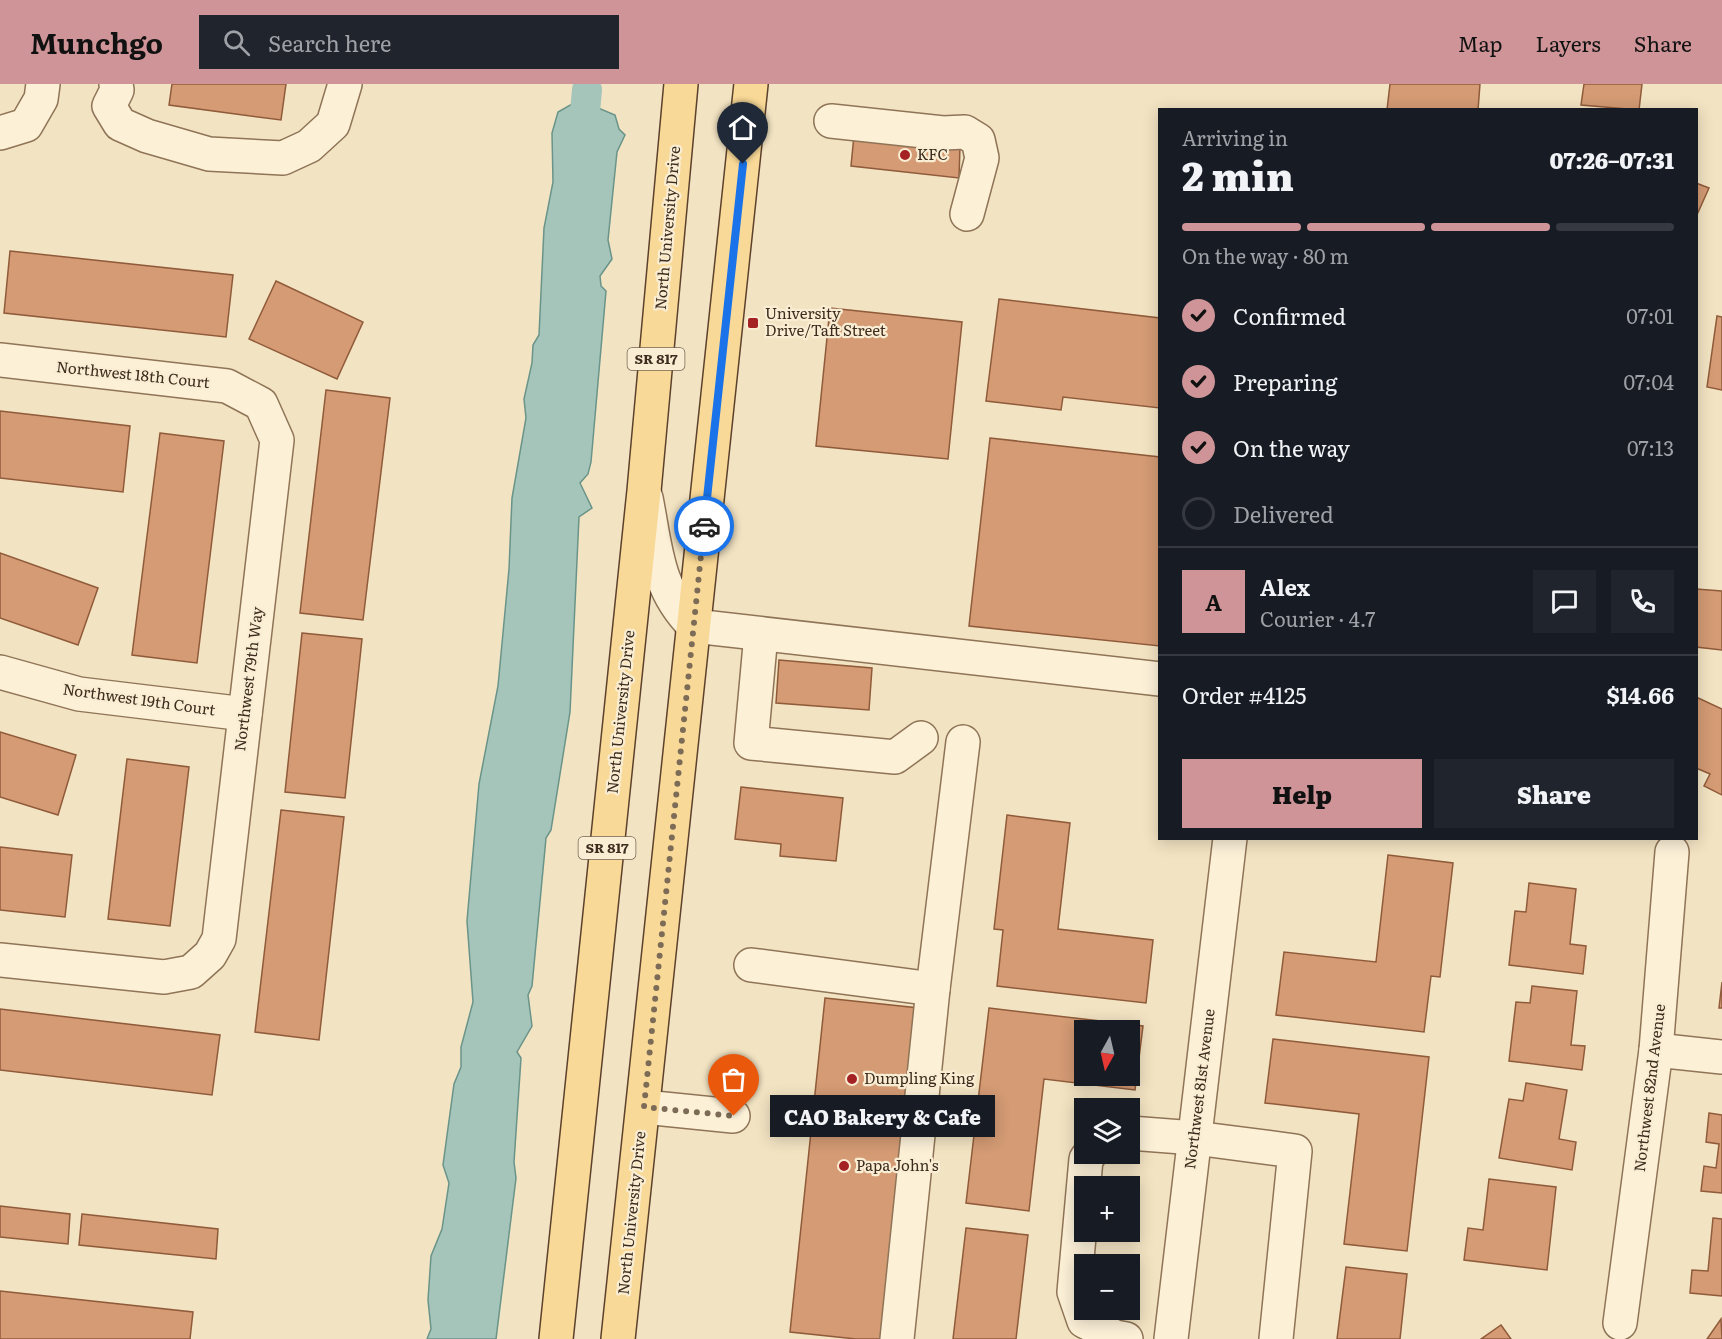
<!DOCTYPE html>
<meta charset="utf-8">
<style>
:root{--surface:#171b24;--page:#20242c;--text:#f1f3f6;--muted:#9ea1a6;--line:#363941;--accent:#ce9498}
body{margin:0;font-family:Literata,serif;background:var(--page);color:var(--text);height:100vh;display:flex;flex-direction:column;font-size:22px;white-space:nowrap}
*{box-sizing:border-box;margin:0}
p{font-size:20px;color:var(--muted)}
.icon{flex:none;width:33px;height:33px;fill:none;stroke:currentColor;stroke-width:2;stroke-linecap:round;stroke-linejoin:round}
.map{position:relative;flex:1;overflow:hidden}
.panel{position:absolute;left:1158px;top:24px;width:540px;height:732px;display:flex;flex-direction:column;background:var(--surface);border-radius:0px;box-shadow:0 3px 15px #0003}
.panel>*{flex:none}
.needle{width:39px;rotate:188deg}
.fabs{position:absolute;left:1074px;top:936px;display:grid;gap:12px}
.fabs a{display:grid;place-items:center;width:66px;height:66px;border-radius:0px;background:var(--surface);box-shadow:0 3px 15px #0003;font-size:30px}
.pin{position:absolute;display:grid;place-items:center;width:51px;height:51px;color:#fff;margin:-62px -26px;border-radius:50% 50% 50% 0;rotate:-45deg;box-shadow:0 0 6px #0007}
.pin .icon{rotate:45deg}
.courier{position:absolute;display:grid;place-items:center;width:60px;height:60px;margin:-30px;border:4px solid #1a73e8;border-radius:50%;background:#fff;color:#222;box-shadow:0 2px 8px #0007}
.bubble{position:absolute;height:42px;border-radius:0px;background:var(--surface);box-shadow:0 3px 15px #0003;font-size:20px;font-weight:800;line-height:42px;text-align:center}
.headline em{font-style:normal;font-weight:800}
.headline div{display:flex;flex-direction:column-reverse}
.headline{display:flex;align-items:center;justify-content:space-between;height:102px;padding:0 24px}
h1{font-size:39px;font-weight:800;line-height:45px}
.bar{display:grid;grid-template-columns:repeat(4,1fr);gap:9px 6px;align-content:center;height:72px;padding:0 24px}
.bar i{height:8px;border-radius:4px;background:var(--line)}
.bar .selected{background:var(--accent)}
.bar p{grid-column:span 4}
.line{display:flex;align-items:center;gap:15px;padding:0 24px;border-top:2px solid var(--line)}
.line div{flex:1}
.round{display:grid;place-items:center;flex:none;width:63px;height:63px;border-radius:0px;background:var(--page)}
ol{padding:0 24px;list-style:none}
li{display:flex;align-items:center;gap:18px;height:66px}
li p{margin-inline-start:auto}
li .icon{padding:6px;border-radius:50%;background:var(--accent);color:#111;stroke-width:4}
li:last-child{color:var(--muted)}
li i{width:33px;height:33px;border:3px solid var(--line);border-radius:50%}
.button{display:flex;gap:12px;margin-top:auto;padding:12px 24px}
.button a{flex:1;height:69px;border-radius:0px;background:var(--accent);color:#111;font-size:24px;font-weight:800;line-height:69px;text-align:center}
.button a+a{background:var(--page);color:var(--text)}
header{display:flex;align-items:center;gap:36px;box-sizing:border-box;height:84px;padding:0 30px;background:var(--accent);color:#111}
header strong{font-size:28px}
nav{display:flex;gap:33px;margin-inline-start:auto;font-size:21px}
.search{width:420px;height:54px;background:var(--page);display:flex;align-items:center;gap:15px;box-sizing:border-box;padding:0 21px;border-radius:0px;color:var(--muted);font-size:22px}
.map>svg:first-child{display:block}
</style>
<header>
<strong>Munchgo</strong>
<div class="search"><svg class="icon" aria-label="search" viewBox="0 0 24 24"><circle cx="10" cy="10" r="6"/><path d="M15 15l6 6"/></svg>Search here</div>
<nav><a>Map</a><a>Layers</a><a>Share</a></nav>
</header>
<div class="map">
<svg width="1722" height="1255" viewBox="0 0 1722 1255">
<rect width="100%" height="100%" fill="#f2e3c2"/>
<path fill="#a5c5bb" stroke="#6a9489" stroke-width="1.5" d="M 579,16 L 615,31 L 619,45 L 625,51 L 617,68 L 608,156 L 612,175 L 600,192 L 601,202 L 606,207 L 591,378 L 588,390 L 580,399 L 592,424 L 579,433 L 570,628 L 551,746 L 546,754 L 532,902 L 528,911 L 532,942 L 517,968 L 521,974 L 514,1078 L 516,1094 L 496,1255 L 427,1255 L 431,1245 L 428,1216 L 431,1172 L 442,1145 L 449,1099 L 443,1081 L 454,1000 L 461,983 L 461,963 L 473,918 L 467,837 L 479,700 L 498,602 L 509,485 L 512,414 L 526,334 L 524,315 L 532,279 L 533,261 L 539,251 L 544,144 L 553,98 L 552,49 L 558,28 Z"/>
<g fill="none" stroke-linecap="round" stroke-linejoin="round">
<path stroke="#a5c5bb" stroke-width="30" d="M 582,60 L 587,6"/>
</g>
<g fill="#d49b74" stroke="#905b3a" stroke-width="1.5" fill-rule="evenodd">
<path d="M 172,0 L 286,0 L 281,36 L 169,21 Z"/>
<path d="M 1390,0 L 1480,0 L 1478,26 L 1387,26 Z"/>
<path d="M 1584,0 L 1642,0 L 1639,26 L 1581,21 Z"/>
<path d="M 854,51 L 960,62 L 959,94 L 851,82 Z"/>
<path d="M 1696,99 L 1709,104 L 1696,133 Z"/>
<path d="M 10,167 L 233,191 L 226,253 L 4,229 Z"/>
<path d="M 276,197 L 363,238 L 337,295 L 249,255 Z"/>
<path d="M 999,215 L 1160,234 L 1160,324 L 1063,313 L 1061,326 L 986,317 Z"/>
<path d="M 830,224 L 962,238 L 948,375 L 816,362 Z"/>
<path d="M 1717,232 L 1722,233 L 1722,306 L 1707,303 Z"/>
<path d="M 326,306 L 390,314 L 363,536 L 300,529 Z"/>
<path d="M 0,327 L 130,342 L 123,408 L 0,394 Z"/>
<path d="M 160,349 L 224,357 L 197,579 L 132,571 Z"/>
<path d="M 990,354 L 1160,373 L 1160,562 L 969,542 Z"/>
<path d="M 0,469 L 98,504 L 78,561 L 0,534 Z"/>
<path d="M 1696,505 L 1722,507 L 1722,566 L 1696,563 Z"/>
<path d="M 302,549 L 362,555 L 345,714 L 285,708 Z"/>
<path d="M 779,576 L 872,584 L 869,626 L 776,619 Z"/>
<path d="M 1696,613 L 1722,625 L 1722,711 L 1704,702 L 1710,690 L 1696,684 Z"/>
<path d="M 0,648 L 76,671 L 58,731 L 0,713 Z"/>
<path d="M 127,675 L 189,683 L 170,842 L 108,835 Z"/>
<path d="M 741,703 L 843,714 L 836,777 L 780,772 L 781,760 L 735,755 Z"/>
<path d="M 281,726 L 344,733 L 319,956 L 255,948 Z"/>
<path d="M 1007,731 L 1070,739 L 1058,845 L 1153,856 L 1146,919 L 997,902 L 1003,846 L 994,845 Z"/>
<path d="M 0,763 L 72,771 L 65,833 L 0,826 Z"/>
<path d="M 1388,771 L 1453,779 L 1440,893 L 1431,892 L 1424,948 L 1276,931 L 1284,868 L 1376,878 Z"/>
<path d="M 1529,799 L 1576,805 L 1570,860 L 1586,862 L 1583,890 L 1509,881 L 1515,827 L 1526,828 Z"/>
<path d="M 1722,898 L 1722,924 L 1719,924 Z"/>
<path d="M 1532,902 L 1577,907 L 1571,961 L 1585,962 L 1582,986 L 1509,977 L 1516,918 L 1530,919 Z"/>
<path d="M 825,914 L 919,924 L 884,1255 L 856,1255 L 790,1248 Z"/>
<path d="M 989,924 L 1143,942 L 1135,1006 L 1044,995 L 1029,1127 L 966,1119 ZM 1084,946 L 1130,946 L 1130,992 L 1084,992 Z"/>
<path d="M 0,925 L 220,951 L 212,1011 L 0,986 Z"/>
<path d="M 1273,955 L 1429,973 L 1407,1167 L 1344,1160 L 1359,1030 L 1265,1019 Z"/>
<path d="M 1526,999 L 1567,1006 L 1559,1055 L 1576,1058 L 1572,1086 L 1499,1074 L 1509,1015 L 1523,1017 Z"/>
<path d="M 1709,1029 L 1722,1031 L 1722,1109 L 1701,1107 L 1704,1082 L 1716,1084 L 1719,1060 L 1706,1058 Z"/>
<path d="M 1489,1095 L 1556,1103 L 1547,1186 L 1464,1176 L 1468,1144 L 1483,1146 Z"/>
<path d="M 0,1122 L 70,1130 L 68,1160 L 0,1153 Z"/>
<path d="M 82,1130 L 218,1145 L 216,1175 L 79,1161 Z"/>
<path d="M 1713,1134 L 1722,1135 L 1722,1212 L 1690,1209 L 1692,1186 L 1708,1187 Z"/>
<path d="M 966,1144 L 1028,1151 L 1016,1255 L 953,1255 Z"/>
<path d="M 1346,1183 L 1407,1190 L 1400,1255 L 1337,1255 Z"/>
<path d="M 0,1207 L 193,1228 L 190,1255 L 0,1255 Z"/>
<path d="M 1721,1235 L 1722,1255 L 1707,1255 Z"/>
<path d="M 1501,1241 L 1511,1255 L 1481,1255 Z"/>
</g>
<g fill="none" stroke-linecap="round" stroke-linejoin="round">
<defs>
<g id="minor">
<path d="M 116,0 L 117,6 L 109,22 L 120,40 L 147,52 L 209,70 L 283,74 L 309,62 L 333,40 L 345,0"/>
<path d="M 831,37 L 943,49 L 965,48 L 978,56 L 982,74 L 967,130"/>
<path d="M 0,49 L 26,41 L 41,15 L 43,0"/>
<path d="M 0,276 L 227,302 L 261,320 L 277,356 L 219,855 L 210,871 L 191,888 L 164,893 L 0,876"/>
<path d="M 646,414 C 656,464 656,504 694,542 L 1160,595"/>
<path d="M 761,550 L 751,659 L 895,673 L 921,654"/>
<path d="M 0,588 L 79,610 L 245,630"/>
<path d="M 751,881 L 933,905 L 897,1255"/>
<path d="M 933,905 L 963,658"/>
<path d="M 1656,966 L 1722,973"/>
<path d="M 644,1023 L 733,1032"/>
<path d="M 1130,1049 L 1195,1054 L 1295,1067 L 1276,1255"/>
<path d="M 1090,1070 L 1086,1075 L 1074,1208 L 1084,1237 L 1115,1253 L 1126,1255"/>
<path d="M 1620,1239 L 1656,966 L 1672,768"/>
<path d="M 1171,1255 L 1230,754"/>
</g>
<g id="major">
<path d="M 556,1255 L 644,407 L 681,0"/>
<path d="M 618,1255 L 751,0"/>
</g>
</defs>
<use href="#minor" stroke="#8f7457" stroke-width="36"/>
<use href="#major" stroke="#5c412c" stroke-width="36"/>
<use href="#minor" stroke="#fcf0d7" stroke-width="33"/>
<use href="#major" stroke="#f9d997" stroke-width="33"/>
</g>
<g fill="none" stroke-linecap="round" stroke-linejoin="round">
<path stroke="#7c6c57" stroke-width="6" stroke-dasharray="0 10.8" d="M 704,442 L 644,1023 L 734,1032"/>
<path stroke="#1a73e8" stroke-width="8" d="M 704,442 L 743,80"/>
</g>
<g fill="#a42124" stroke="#f9edd3" stroke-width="2">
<circle cx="905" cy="71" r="6"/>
<rect x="747" y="233" width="12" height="12" rx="3"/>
<circle cx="852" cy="995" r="6"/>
<circle cx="844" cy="1082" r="6"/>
</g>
<g text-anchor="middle" stroke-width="4.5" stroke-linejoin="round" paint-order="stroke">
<g fill="#f9edd3" stroke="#756654" stroke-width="1.5">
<rect x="627.5" y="264" width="57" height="22" rx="4.5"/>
<rect x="578.5" y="753" width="57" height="22" rx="4.5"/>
</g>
<g font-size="14" font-weight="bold" fill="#3d2c1d">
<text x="656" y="280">SR 817</text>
<text x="607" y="769">SR 817</text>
</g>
<g font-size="15" fill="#3d2c1d" stroke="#f9edd3" text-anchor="start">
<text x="917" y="76">KFC</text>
<text x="765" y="235">University<tspan x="765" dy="17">Drive/Taft Street</tspan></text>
<text x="864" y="1000">Dumpling King</text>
<text x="856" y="1087">Papa John's</text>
</g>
<g font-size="15" fill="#3d2c1d" stroke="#f9edd3">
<text transform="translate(668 144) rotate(-85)" y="5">North University Drive</text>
<text transform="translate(133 291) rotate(6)" y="5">Northwest 18th Court</text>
<text transform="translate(249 595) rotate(-83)" y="5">Northwest 79th Way</text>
<text transform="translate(139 616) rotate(8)" y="5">Northwest 19th Court</text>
<text transform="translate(621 628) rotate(-84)" y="5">North University Drive</text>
<text transform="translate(1650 1004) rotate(-83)" y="5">Northwest 82nd Avenue</text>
<text transform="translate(1200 1005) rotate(-83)" y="5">Northwest 81st Avenue</text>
<text transform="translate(632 1129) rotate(-84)" y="5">North University Drive</text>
</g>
</g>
</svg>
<div class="fabs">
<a><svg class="needle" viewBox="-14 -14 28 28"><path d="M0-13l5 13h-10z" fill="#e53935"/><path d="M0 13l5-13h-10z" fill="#9ea1a6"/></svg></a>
<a><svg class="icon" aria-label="layers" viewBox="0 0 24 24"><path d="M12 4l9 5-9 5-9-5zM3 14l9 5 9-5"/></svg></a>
<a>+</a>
<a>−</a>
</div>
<div class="pin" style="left:734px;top:1032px;background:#ea580c"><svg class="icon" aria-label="bag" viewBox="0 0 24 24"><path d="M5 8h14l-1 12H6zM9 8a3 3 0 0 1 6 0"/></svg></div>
<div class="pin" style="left:743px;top:80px;background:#1f2937"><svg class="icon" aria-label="home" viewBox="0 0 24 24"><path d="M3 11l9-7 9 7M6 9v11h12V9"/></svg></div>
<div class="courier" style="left:704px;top:442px"><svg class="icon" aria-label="car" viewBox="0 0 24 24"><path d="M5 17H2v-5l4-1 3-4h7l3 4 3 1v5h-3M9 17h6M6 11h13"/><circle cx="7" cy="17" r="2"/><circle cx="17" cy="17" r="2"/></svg></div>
<div class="bubble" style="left:770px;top:1011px;width:225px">CAO Bakery &amp; Cafe</div>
<section class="panel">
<div class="headline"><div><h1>2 min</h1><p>Arriving in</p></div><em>07:26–07:31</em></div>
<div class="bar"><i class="selected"></i><i class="selected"></i><i class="selected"></i><i></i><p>On the way · 80 m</p></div>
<ol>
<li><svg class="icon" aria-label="check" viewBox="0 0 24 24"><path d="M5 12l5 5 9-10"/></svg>Confirmed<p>07:01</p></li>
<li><svg class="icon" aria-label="check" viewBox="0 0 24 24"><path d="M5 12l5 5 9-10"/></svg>Preparing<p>07:04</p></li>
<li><svg class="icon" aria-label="check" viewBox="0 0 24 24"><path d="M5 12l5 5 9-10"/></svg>On the way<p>07:13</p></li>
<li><i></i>Delivered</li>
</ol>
<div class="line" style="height:108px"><b class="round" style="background:var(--accent);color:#111">A</b><div><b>Alex</b><p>Courier · 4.7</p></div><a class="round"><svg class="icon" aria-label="chat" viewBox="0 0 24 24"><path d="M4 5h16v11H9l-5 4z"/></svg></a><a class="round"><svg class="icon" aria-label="phone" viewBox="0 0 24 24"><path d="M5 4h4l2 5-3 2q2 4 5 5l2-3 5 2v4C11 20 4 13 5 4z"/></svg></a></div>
<div class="line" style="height:78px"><div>Order #4125</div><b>$14.66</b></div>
<div class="button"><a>Help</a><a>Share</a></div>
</section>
</div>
